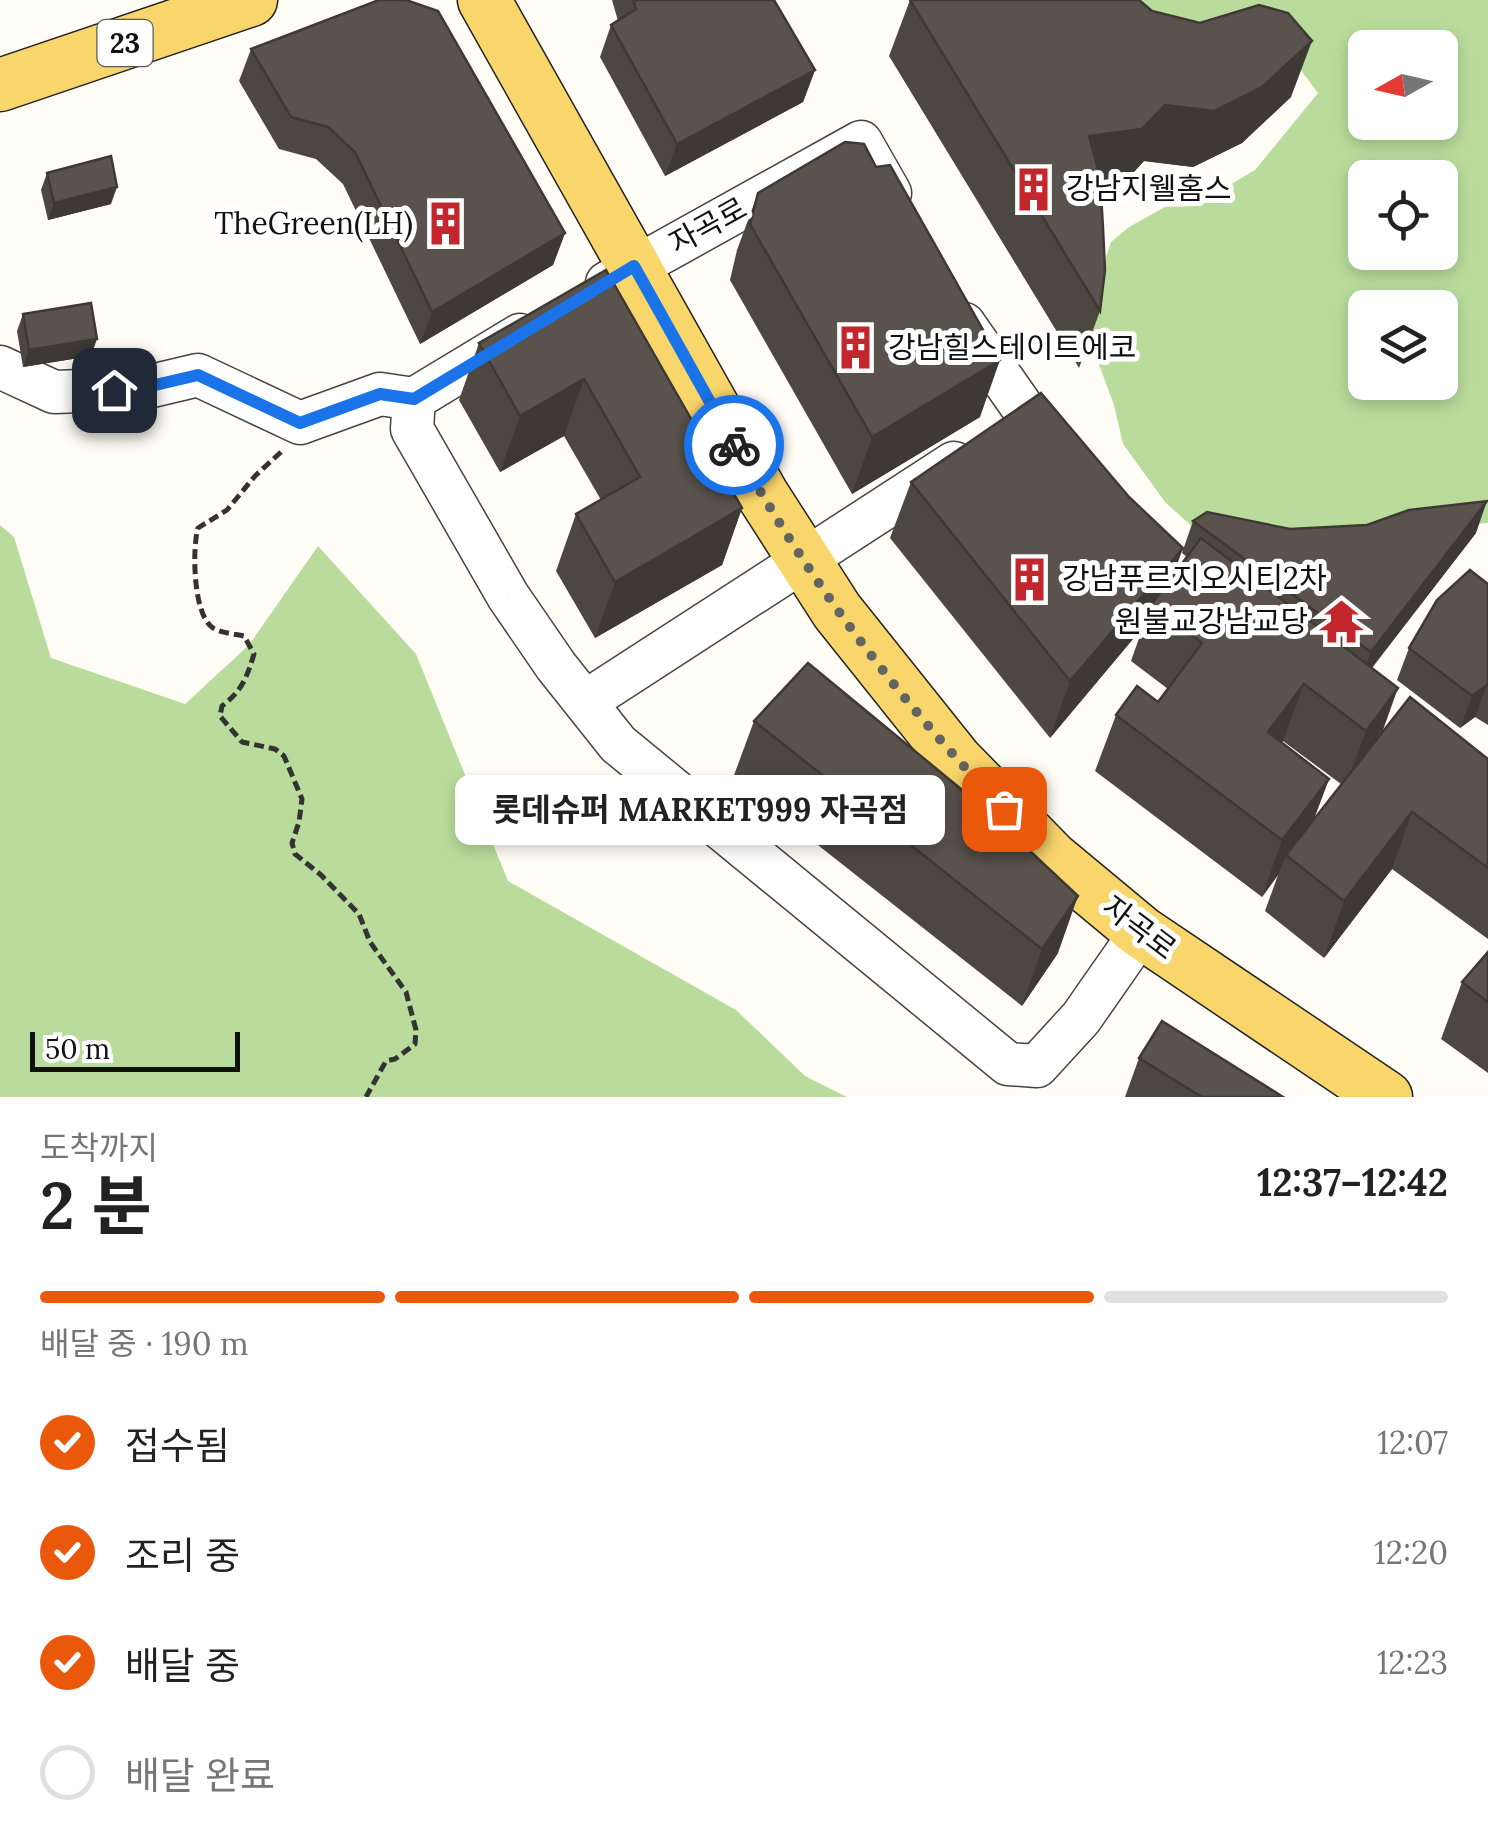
<!DOCTYPE html>
<html lang="ko">
<meta charset="utf-8">
<style>
:root{--surface:#fff;--page:#f2f2f2;--text:#222;--muted:#767676;--line:#e0e0e0;--accent:#ea580c}
body{margin:0;font-family:Lora,"Noto Sans KR",serif;background:var(--page);color:var(--text);height:100vh;display:flex;flex-direction:column;font-size:38px;white-space:nowrap}
*{box-sizing:border-box;margin:0}
p{font-size:32px;color:var(--muted)}
.icon{flex:none;width:55px;height:55px;fill:none;stroke:currentColor;stroke-width:2;stroke-linecap:round;stroke-linejoin:round}
.map{position:relative;height:1097px;overflow:hidden}
.drawer{display:flex;flex-direction:column;background:var(--surface);flex:1}
.drawer>*{flex:none}
.needle{width:65px;rotate:262deg}
.controls{position:absolute;left:1348px;top:30px;display:grid;gap:20px}
.controls a{display:grid;place-items:center;width:110px;height:110px;border-radius:15px;background:var(--surface);box-shadow:0 5px 15px #0003;font-size:50px}
.scale{position:absolute;left:30px;bottom:25px;width:210px;box-sizing:border-box;padding-left:10px;border:5px solid #111;border-top:0;font-size:28px;line-height:35px;white-space:nowrap;color:#111;-webkit-text-stroke:8px #fff;paint-order:stroke}
.pin{position:absolute;display:grid;place-items:center;width:85px;height:85px;color:#fff;margin:-42px;border-radius:20px;box-shadow:0 5px 15px #0006}
.courier{position:absolute;display:grid;place-items:center;width:100px;height:100px;margin:-50px;border:8px solid #1a73e8;border-radius:50%;background:#fff;color:#222;box-shadow:0 2px 12px #0007}
.bubble{position:absolute;height:70px;border-radius:15px;background:var(--surface);box-shadow:0 5px 15px #0003;font-size:32px;font-weight:700;line-height:70px;text-align:center}
.head em{font-style:normal;font-weight:700}
.head div{display:flex;flex-direction:column-reverse}
.head{display:flex;align-items:center;justify-content:space-between;height:170px;padding:0 40px}
h1{font-size:65px;font-weight:700;line-height:75px}
.bar{display:grid;grid-template-columns:repeat(4,1fr);gap:15px 10px;align-content:center;height:120px;padding:0 40px}
.bar i{height:12px;border-radius:8px;background:var(--line)}
.bar .active{background:var(--accent)}
.bar p{grid-column:span 4}
ol{padding:0 40px;list-style:none}
li{display:flex;align-items:center;gap:30px;height:110px}
li p{margin-inline-start:auto}
li .icon{padding:10px;border-radius:50%;background:var(--accent);color:#fff;stroke-width:4}
li:last-child{color:var(--muted)}
li i{width:55px;height:55px;border:5px solid var(--line);border-radius:50%}
.map>svg:first-child{display:block}
</style>
<div class="map">
<svg width="1488" height="1097" viewBox="0 0 1488 1097">
<rect width="100%" height="100%" fill="#fffdf5"/>
<g fill="#b9dc9c" fill-rule="evenodd">
<path d="M 1022,0 L 1488,0 L 1488,523 L 1452,526 L 1353,548 L 1195,529 L 1165,502 L 1123,444 L 1114,405 L 1090,340 L 1094,293 L 1111,242 L 1129,227 L 1165,207 L 1194,206 L 1255,170 L 1318,93 L 1293,60 ZM 1365,48 L 1440,48 L 1440,122 L 1365,122 ZM 1365,178 L 1440,178 L 1440,252 L 1365,252 ZM 1365,308 L 1440,308 L 1440,382 L 1365,382 Z"/>
<path d="M 0,525 L 14,537 L 51,658 L 185,704 L 249,645 L 318,546 L 416,654 L 508,881 L 736,1010 L 805,1076 L 847,1097 L 0,1097 Z"/>
</g>
<g fill="none" stroke-linecap="round" stroke-linejoin="round">
<defs>
<g id="minor">
<path d="M 607,283 L 861,142 L 890,193"/>
<path d="M 964,324 L 1055,454"/>
<path d="M 520,335 L 414,399 L 412,429 L 508,596 L 556,666 L 618,744 L 1008,1064 L 1037,1066 L 1081,1018 L 1141,932"/>
<path d="M 0,367 L 54,392 L 139,389 L 198,375 L 300,423 L 380,394 L 414,399"/>
<path d="M 585,702 L 954,463"/>
</g>
<g id="major">
<path d="M 484,0 L 762,494 L 837,611 L 956,760 L 1052,858 L 1141,932 L 1386,1097"/>
<path d="M 0,85 L 251,0"/>
</g>
</defs>
<use href="#minor" stroke="#444" stroke-width="45"/>
<use href="#major" stroke="#222" stroke-width="55"/>
<path stroke="#333" stroke-width="5" stroke-dasharray="10 5" stroke-linecap="butt" d="M 281,452 L 255,476 L 227,510 L 198,528 C 192,549 193,615 213,628 C 221,633 235,634 244,636 L 254,654 C 247,677 242,691 222,706 L 220,716 L 242,742 L 275,749 L 284,756 L 302,799 L 299,822 L 292,843 L 295,854 L 321,875 L 359,914 L 370,942 L 406,992 L 416,1030 L 415,1044 L 395,1059 L 386,1061 L 366,1097"/>
<use href="#minor" stroke="#fff" stroke-width="42"/>
<use href="#major" stroke="#f9d66b" stroke-width="52"/>
</g>
<g fill="#4d4742" fill-rule="evenodd">
<path d="M 612,0 L 774,0 L 815,70 L 803,102 L 665,176 L 600,57 L 611,25 L 618,21 Z"/>
<path d="M 910,0 L 1152,11 L 1291,97 L 1242,143 L 1193,167 L 1144,161 L 1122,185 L 1100,188 L 1100,311 L 1079,368 L 889,56 Z"/>
<path d="M 251,49 L 565,233 L 553,265 L 420,344 L 343,184 L 316,159 L 279,149 L 239,81 Z"/>
<path d="M 47,173 L 111,204 L 48,220 L 41,190 Z"/>
<path d="M 758,193 L 980,417 L 852,494 L 730,280 L 737,250 Z"/>
<path d="M 606,270 L 742,508 L 722,565 L 595,638 L 556,571 L 576,514 L 601,500 L 564,436 L 500,472 L 459,400 L 479,343 Z"/>
<path d="M 23,314 L 91,356 L 23,367 L 17,331 Z"/>
<path d="M 911,482 L 1173,576 L 1187,557 L 1182,553 L 1193,521 L 1290,529 L 1476,533 L 1372,668 L 1382,732 L 1488,759 L 1488,939 L 1392,869 L 1324,958 L 1265,911 L 1278,875 L 1262,897 L 1095,771 L 1116,715 L 1158,702 L 1168,689 L 1131,661 L 1143,627 L 1050,738 L 890,538 ZM 1283,741 L 1341,784 L 1314,818 L 1329,779 L 1282,743 Z"/>
<path d="M 1488,584 L 1488,725 L 1475,717 L 1460,728 L 1397,680 L 1409,648 Z"/>
<path d="M 754,721 L 1058,953 L 1022,1006 L 733,778 Z"/>
<path d="M 1488,952 L 1488,1073 L 1441,1039 L 1462,982 Z"/>
<path d="M 1139,1058 L 1283,1097 L 1125,1097 Z"/>
</g>
<g fill="#3f3936">
<path d="M 1312,41 L 1291,97 L 1242,143 L 1193,167 L 1144,161 L 1122,185 L 1069,193 L 1089,136 Z"/>
<path d="M 815,70 L 803,102 L 665,176 L 677,144 Z"/>
<path d="M 117,187 L 111,204 L 48,220 L 54,203 Z"/>
<path d="M 565,233 L 553,265 L 420,344 L 432,312 Z"/>
<path d="M 97,339 L 91,356 L 23,367 L 29,350 Z"/>
<path d="M 1000,360 L 980,417 L 852,494 L 872,437 Z"/>
<path d="M 584,379 L 564,436 L 500,472 L 520,416 Z"/>
<path d="M 1487,501 L 1476,533 L 1359,684 L 1371,652 Z"/>
<path d="M 742,508 L 722,565 L 595,638 L 615,582 Z"/>
<path d="M 1183,548 L 1163,604 L 1151,605 L 1143,627 L 1050,738 L 1070,681 Z"/>
<path d="M 1304,684 L 1283,741 L 1247,789 L 1268,732 Z"/>
<path d="M 1487,685 L 1475,717 L 1460,728 L 1472,696 Z"/>
<path d="M 1398,688 L 1378,744 L 1345,787 L 1366,731 Z"/>
<path d="M 1329,779 L 1308,835 L 1286,855 L 1278,875 L 1262,897 L 1282,840 Z"/>
<path d="M 1412,812 L 1392,869 L 1324,958 L 1344,901 Z"/>
<path d="M 1078,896 L 1058,953 L 1022,1006 L 1042,949 Z"/>
</g>
<g fill="#5a524d" stroke="#3f3936" stroke-width="2.5">
<path d="M 379,0 L 406,0 L 438,11 L 565,233 L 432,312 L 355,152 L 328,127 L 291,117 L 251,49 Z"/>
<path d="M 633,0 L 774,0 L 815,70 L 677,144 L 611,25 L 636,9 Z"/>
<path d="M 910,0 L 1139,0 L 1152,11 L 1200,23 L 1259,5 L 1288,13 L 1312,41 L 1262,87 L 1214,111 L 1165,105 L 1142,129 L 1089,136 L 1100,177 L 1103,228 L 1105,270 L 1100,311 Z"/>
<path d="M 845,142 L 864,144 L 876,167 L 890,165 L 1000,360 L 872,437 L 750,224 L 758,193 Z"/>
<path d="M 111,156 L 117,187 L 54,203 L 47,173 Z"/>
<path d="M 606,270 L 742,508 L 615,582 L 576,514 L 640,477 L 584,379 L 520,416 L 479,343 Z"/>
<path d="M 91,303 L 97,339 L 29,350 L 23,314 Z"/>
<path d="M 1041,393 L 1129,497 L 1183,548 L 1070,681 L 911,482 Z"/>
<path d="M 1487,501 L 1371,652 L 1193,521 L 1207,512 L 1290,529 L 1367,525 L 1409,510 Z"/>
<path d="M 1201,538 L 1398,688 L 1366,731 L 1304,684 L 1268,732 L 1329,779 L 1282,840 L 1116,715 L 1137,686 L 1158,702 L 1202,643 L 1151,605 Z"/>
<path d="M 1470,570 L 1488,584 L 1488,686 L 1487,685 L 1472,696 L 1409,648 L 1437,600 Z"/>
<path d="M 808,663 L 984,808 L 1078,896 L 1042,949 L 754,721 Z"/>
<path d="M 1410,697 L 1488,759 L 1488,868 L 1412,812 L 1344,901 L 1286,855 Z"/>
<path d="M 1488,952 L 1488,1002 L 1462,982 Z"/>
<path d="M 1162,1021 L 1283,1097 L 1202,1097 L 1139,1058 Z"/>
</g>
<g fill="none" stroke-linecap="round" stroke-linejoin="round">
<path stroke="#646461" stroke-width="10" stroke-dasharray="0 18" d="M 734,445 C 806,577 899,701 1004,809"/>
<path stroke="#1a73e8" stroke-width="12" d="M 114,390 L 138,389 L 198,375 L 300,423 L 380,394 L 414,399 L 634,266 L 734,445"/>
</g>
<defs>
<symbol id="building-bare" viewBox="-9 -9 18 18"><path d="M-4-6H4V6H1V3H-1V6H-4ZM-2.5-4.3h1.7v1.8h-1.7ZM.8-4.3h1.7v1.8H.8ZM-2.5-1h1.7V.8h-1.7ZM.8-1h1.7V.8H.8Z" fill="#c4262e" stroke="#fff" stroke-width="2.5" paint-order="stroke"/></symbol>
<symbol id="temple-bare" viewBox="-9 -9 18 18"><path d="M0-6L5-2H3V0L6.5 2.5H4V6H1.5V3h-3V6H-4V2.5H-6.5L-3 0V-2H-5Z" fill="#c4262e" stroke="#fff" stroke-width="2.5" paint-order="stroke"/></symbol>
</defs>
<g fill-rule="evenodd">
<use href="#building-bare" x="1002" y="158" width="63" height="63"/>
<use href="#building-bare" x="414" y="192" width="63" height="63"/>
<use href="#building-bare" x="824" y="316" width="63" height="63"/>
<use href="#building-bare" x="998" y="548" width="63" height="63"/>
<use href="#temple-bare" x="1310" y="590" width="63" height="63"/>
</g>
<g text-anchor="middle" stroke-width="10" stroke-linejoin="round" paint-order="stroke">
<rect fill="#fff" stroke="#585858" stroke-width="2.5" x="97.5" y="20" width="55" height="46" rx="8"/>
<g font-size="28" font-weight="bold" fill="#111">
<text x="125" y="53">23</text>
</g>
<g font-size="30" fill="#111" stroke="#fff" text-anchor="start">
<text x="1066" y="199">강남지웰홈스</text>
<text x="413" y="234" text-anchor="end">TheGreen(LH)</text>
<text x="888" y="358">강남힐스테이트에코</text>
<text x="1062" y="589">강남푸르지오시티2차</text>
<text x="1308" y="632" text-anchor="end">원불교강남교당</text>
</g>
<g font-size="30" fill="#111" stroke="#fff">
<text transform="translate(708 226) rotate(-29)" y="10">자곡로</text>
<text transform="translate(1139 928) rotate(37)" y="10">자곡로</text>
</g>
</g>
</svg>
<div class="controls">
<a><svg class="needle" viewBox="-14 -14 28 28"><path d="M0-13l5 13h-10z" fill="#e53935"/><path d="M0 13l5-13h-10z" fill="#767676"/></svg></a>
<a><svg class="icon" aria-label="locate" viewBox="0 0 24 24"><circle cx="12" cy="12" r="6"/><path d="M12 2v4M12 18v4M2 12h4M18 12h4"/></svg></a>
<a><svg class="icon" aria-label="layers" viewBox="0 0 24 24"><path d="M12 4l9 5-9 5-9-5zM3 14l9 5 9-5"/></svg></a>
</div>
<div class="scale">50 m</div>
<div class="pin" style="left:1004px;top:809px;background:#ea580c"><svg class="icon" aria-label="bag" viewBox="0 0 24 24"><path d="M5 8h14l-1 12H6zM9 8a3 3 0 0 1 6 0"/></svg></div>
<div class="pin" style="left:114px;top:390px;background:#1f2937"><svg class="icon" aria-label="home" viewBox="0 0 24 24"><path d="M3 11l9-7 9 7M6 9v11h12V9"/></svg></div>
<div class="courier" style="left:734px;top:445px"><svg class="icon" aria-label="bike" viewBox="0 0 24 24"><circle cx="6" cy="16" r="4"/><circle cx="18" cy="16" r="4"/><path d="M6 16l4-8h5l3 8M10 8l3 8H6M13 5h3"/></svg></div>
<div class="bubble" style="left:455px;top:775px;width:490px">롯데슈퍼 MARKET999 자곡점</div>
</div>
<section class="drawer">
<div class="head"><div><h1>2 분</h1><p>도착까지</p></div><em>12:37–12:42</em></div>
<div class="bar"><i class="active"></i><i class="active"></i><i class="active"></i><i></i><p>배달 중 · 190 m</p></div>
<ol>
<li><svg class="icon" aria-label="check" viewBox="0 0 24 24"><path d="M5 12l5 5 9-10"/></svg>접수됨<p>12:07</p></li>
<li><svg class="icon" aria-label="check" viewBox="0 0 24 24"><path d="M5 12l5 5 9-10"/></svg>조리 중<p>12:20</p></li>
<li><svg class="icon" aria-label="check" viewBox="0 0 24 24"><path d="M5 12l5 5 9-10"/></svg>배달 중<p>12:23</p></li>
<li><i></i>배달 완료</li>
</ol>
</section>
